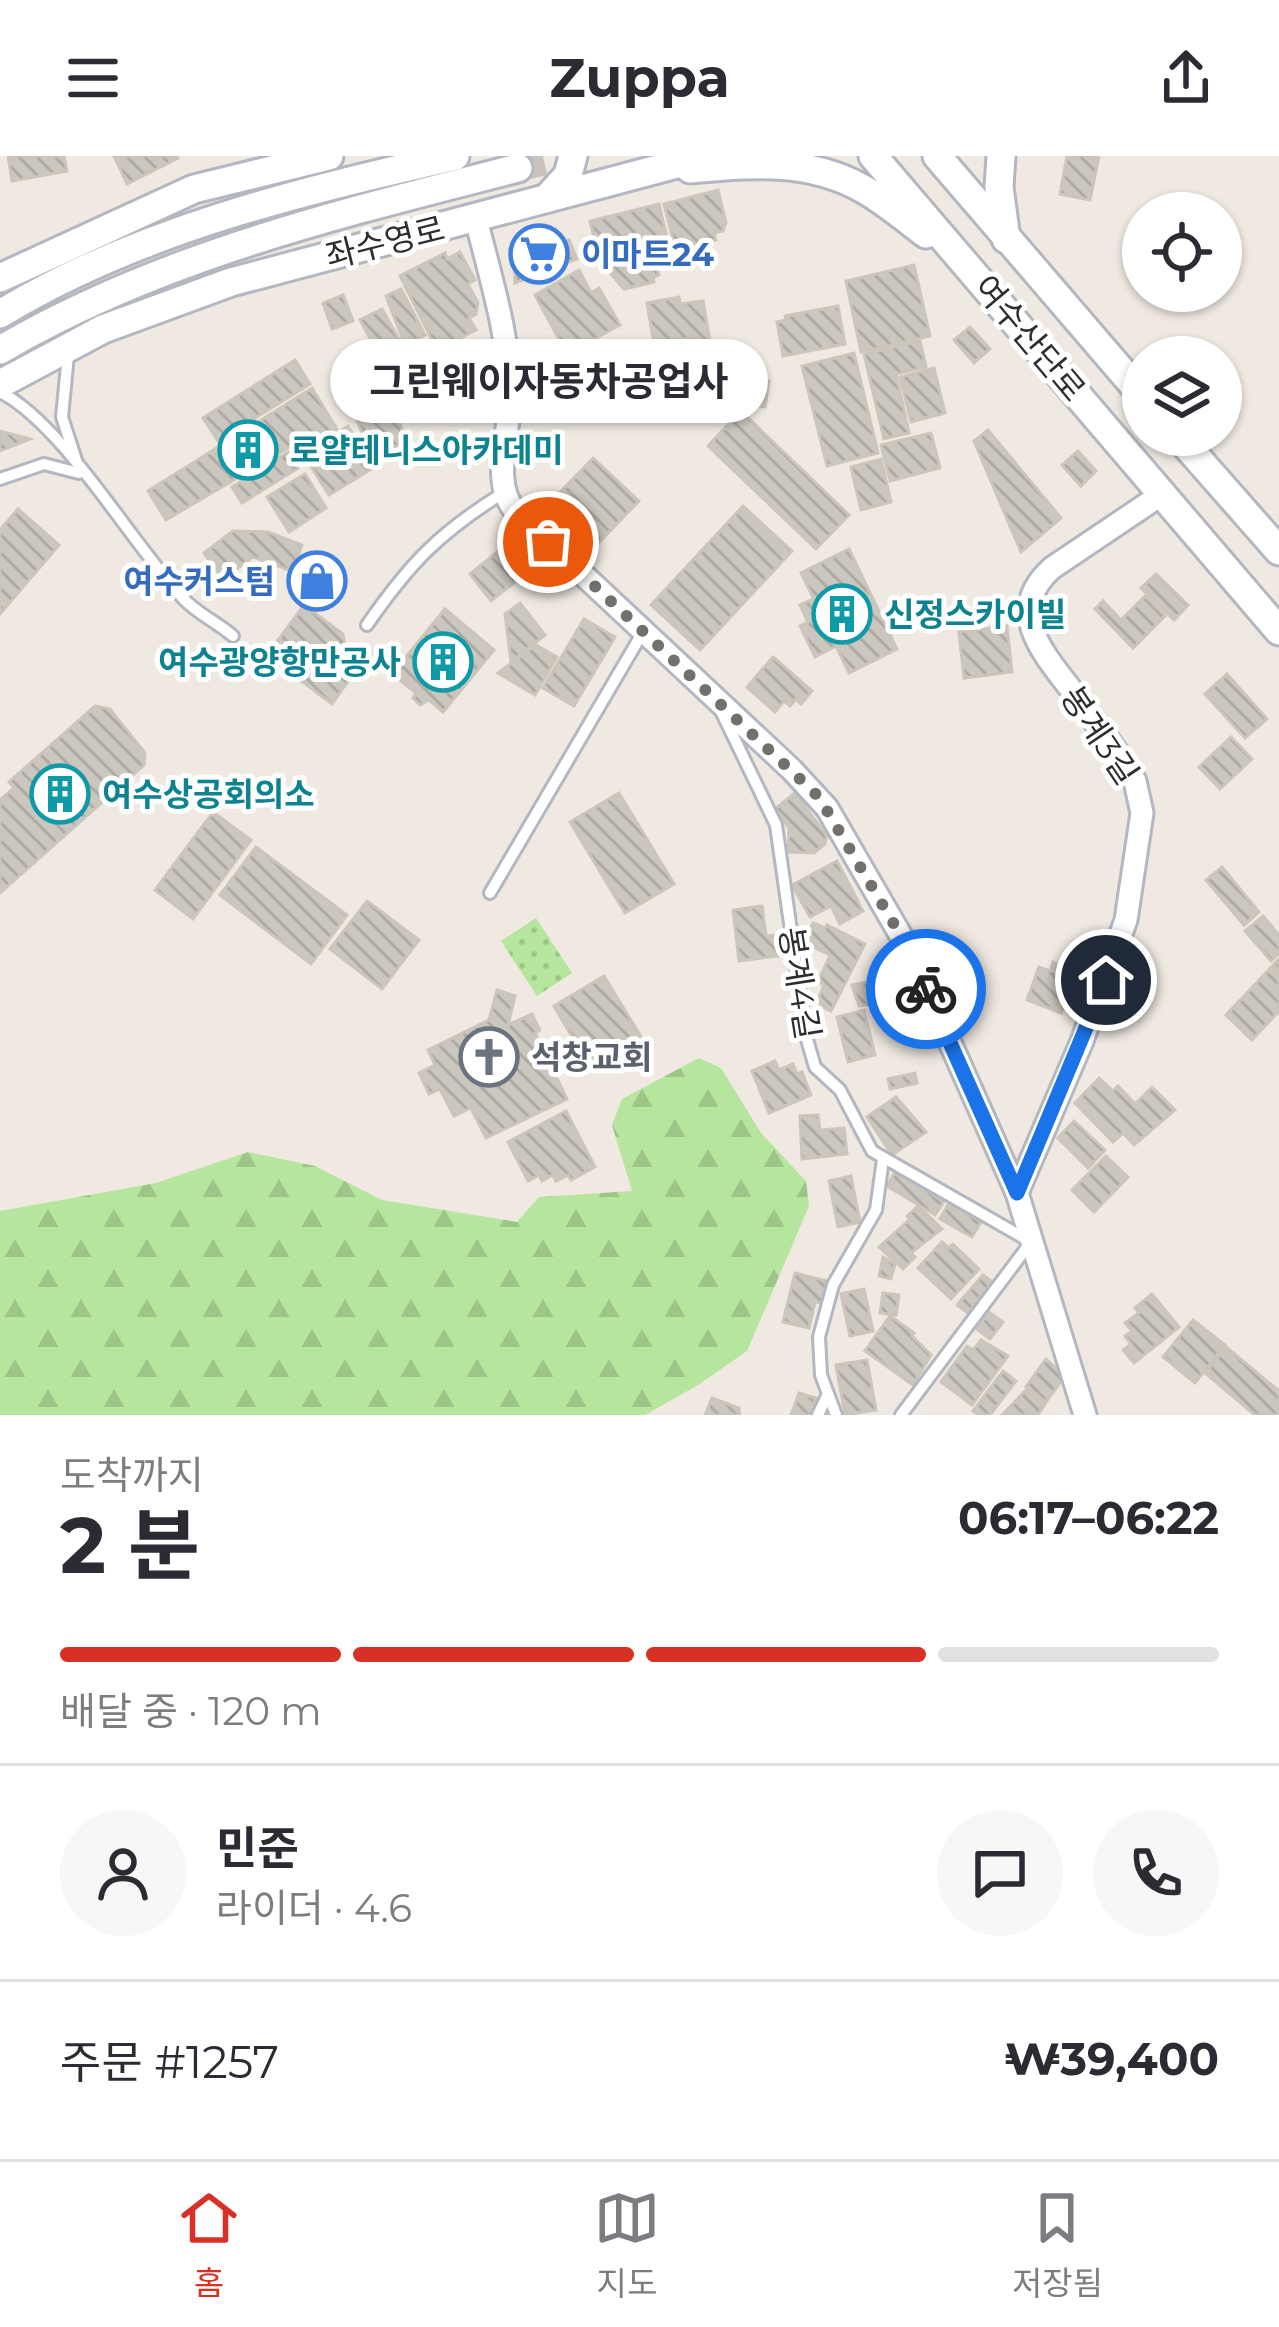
<!DOCTYPE html>
<html lang="ko">
<meta charset="utf-8">
<style>
:root{--surface:#fff;--page:#f7f7f7;--text:#2b2b33;--muted:#7c7c81;--line:#e1e1e2;--accent:#d93025}
body{margin:0;font-family:Montserrat,"Noto Sans KR",sans-serif;background:var(--page);color:var(--text);height:100vh;display:flex;flex-direction:column;font-size:45px;white-space:nowrap}
*{box-sizing:border-box;margin:0}
p{font-size:39px;color:var(--muted)}
.icon{flex:none;width:66px;height:66px;fill:none;stroke:currentColor;stroke-width:2;stroke-linecap:round;stroke-linejoin:round}
.map{position:relative;height:1259px;overflow:hidden}
.sheet{display:flex;flex-direction:column;background:var(--surface);flex:1}
.sheet>*{flex:none}
.fabs{position:absolute;left:1122px;top:36px;display:grid;gap:24px}
.fabs a{display:grid;place-items:center;width:120px;height:120px;border-radius:50%;background:var(--surface);box-shadow:0 3px 9px #0004;font-size:60px}
.pin{position:absolute;display:grid;place-items:center;width:102px;height:102px;color:#fff;margin:-51px;border:6px solid #fff;border-radius:50%;box-shadow:0 3px 12px #0007}
.courier{position:absolute;display:grid;place-items:center;width:120px;height:120px;margin:-60px;border:9px solid #1a73e8;border-radius:50%;background:#fff;color:#222;box-shadow:0 3px 15px #0007}
.bubble{position:absolute;height:84px;border-radius:42px;background:var(--surface);box-shadow:0 3px 9px #0004;font-size:39px;font-weight:700;line-height:84px;text-align:center}
.head em{font-style:normal;font-weight:700}
.head div{display:flex;flex-direction:column-reverse}
.head{display:flex;align-items:center;justify-content:space-between;height:204px;padding:0 60px}
h1{font-size:78px;font-weight:700;line-height:90px}
.bar{display:grid;grid-template-columns:repeat(4,1fr);gap:18px 12px;align-content:center;height:144px;padding:0 60px}
.bar i{height:15px;border-radius:9px;background:var(--line)}
.bar .active{background:var(--accent)}
.bar p{grid-column:span 4}
.line{display:flex;align-items:center;gap:30px;padding:0 60px;border-top:3px solid var(--line)}
.line div{flex:1}
.round{display:grid;place-items:center;flex:none;width:126px;height:126px;border-radius:63px;background:var(--page)}
header{display:flex;justify-content:space-between;align-items:center;height:156px;padding:0 60px;background:var(--surface);font-size:54px;font-weight:700}
.dock{display:flex;justify-content:space-around;align-items:center;height:168px;border-top:3px solid var(--line);background:var(--surface);font-size:33px;color:var(--muted)}
.dock a{display:grid;justify-items:center;gap:6px}
.dock .active{color:var(--accent)}
.map>svg:first-child{display:block}
</style>
<header><svg class="icon" aria-label="menu" viewBox="0 0 24 24"><path d="M4 6h16M4 12h16M4 18h16"/></svg>Zuppa<svg class="icon" aria-label="share" viewBox="0 0 24 24"><path d="M12 15V3M7 8l5-5 5 5M5 13v7h14v-7"/></svg></header>
<div class="map">
<svg width="1279" height="1259" viewBox="0 0 1279 1259">
<defs>
<pattern id="forest-firs" width="22" height="20" patternUnits="userSpaceOnUse" patternTransform="scale(3)"><rect width="22" height="20" fill="#b6e59e"/><path d="M5 1l3.5 6h-7zM16 11l3.5 6h-7z" fill="#9dc588"/></pattern>
<pattern id="park-dots" width="8" height="8" patternUnits="userSpaceOnUse" patternTransform="scale(3)"><rect width="8" height="8" fill="#b6e59e"/><path d="M2 2h.1M6 6h.1" fill="none" stroke="#9dc588" stroke-width="1.8" stroke-linecap="round"/></pattern>
<pattern id="building-back-hatch" width="6" height="6" patternUnits="userSpaceOnUse" patternTransform="scale(3)"><rect width="6" height="6" fill="#cbc7bf"/><path d="M-1 5l2 2M0 0l6 6M5-1l2 2" fill="none" stroke="#afaba4"/></pattern>
</defs>
<rect width="100%" height="100%" fill="#efe9e1"/>
<path fill="url(#forest-firs)" d="M 699,902 L 721,912 L 761,977 L 806,1025 L 809,1050 L 747,1195 L 698,1229 L 645,1259 L 0,1259 L 0,1055 L 156,1027 L 248,996 L 315,1010 L 382,1044 L 517,1066 L 539,1041 L 632,1035 L 612,969 L 622,943 Z"/>
<path fill="url(#park-dots)" d="M 536,762 L 572,817 L 537,840 L 501,785 Z"/>
<g fill="url(#building-back-hatch)" stroke="#cbc5ba" stroke-width="3">
<path d="M 8,0 L 64,0 L 67,15 L 12,25 Z"/>
<path d="M 114,0 L 177,0 L 178,2 L 127,28 Z"/>
<path d="M 1067,0 L 1099,0 L 1090,44 L 1060,38 Z"/>
<path d="M 718,34 L 726,67 L 723,75 L 714,77 L 716,84 L 676,95 L 664,48 Z"/>
<path d="M 659,48 L 672,103 L 656,107 L 659,119 L 653,121 L 654,126 L 624,133 L 610,117 L 607,104 L 600,106 L 590,65 Z"/>
<path d="M 556,74 L 561,87 L 569,84 L 577,103 L 515,127 L 514,90 Z"/>
<path d="M 460,96 L 475,124 L 468,128 L 478,147 L 476,158 L 469,162 L 476,174 L 437,194 L 400,120 L 445,97 L 447,103 Z"/>
<path d="M 914,109 L 930,180 L 861,196 L 846,125 Z"/>
<path d="M 579,114 L 591,137 L 599,132 L 620,169 L 567,198 L 535,139 Z"/>
<path d="M 401,133 L 425,179 L 405,189 L 386,140 Z"/>
<path d="M 343,139 L 353,165 L 332,173 L 323,147 Z"/>
<path d="M 679,141 L 680,148 L 703,145 L 710,185 L 699,187 L 697,181 L 654,188 L 647,147 Z"/>
<path d="M 838,150 L 845,188 L 783,200 L 777,166 L 786,164 L 785,160 Z"/>
<path d="M 382,153 L 400,185 L 378,197 L 360,164 Z"/>
<path d="M 970,171 L 990,193 L 974,207 L 954,184 Z"/>
<path d="M 920,185 L 926,211 L 896,218 L 909,277 L 884,283 L 864,198 Z"/>
<path d="M 612,192 L 634,233 L 579,264 L 564,260 L 547,228 Z"/>
<path d="M 854,197 L 878,297 L 827,310 L 802,210 Z"/>
<path d="M 295,204 L 310,228 L 218,285 L 203,262 Z"/>
<path d="M 934,212 L 945,257 L 911,266 L 900,221 Z"/>
<path d="M 406,213 L 424,256 L 404,265 L 386,222 Z"/>
<path d="M 379,217 L 407,286 L 371,300 L 344,231 Z"/>
<path d="M 737,220 L 769,225 L 765,251 L 733,246 Z"/>
<path d="M 312,232 L 337,273 L 296,299 L 291,290 L 166,364 L 148,335 Z"/>
<path d="M 741,255 L 849,359 L 816,393 L 708,290 Z"/>
<path d="M 348,270 L 373,312 L 329,339 L 303,298 Z"/>
<path d="M 988,274 L 1061,362 L 1021,396 L 974,285 Z"/>
<path d="M 0,275 L 30,283 L 0,295 Z"/>
<path d="M 931,277 L 940,312 L 890,325 L 881,289 Z"/>
<path d="M 1078,295 L 1096,315 L 1081,330 L 1062,309 Z"/>
<path d="M 288,296 L 298,312 L 242,347 L 232,331 Z"/>
<path d="M 593,302 L 639,345 L 591,395 L 545,352 Z"/>
<path d="M 881,303 L 891,346 L 861,354 L 851,311 Z"/>
<path d="M 305,318 L 326,352 L 289,376 L 267,341 Z"/>
<path d="M 743,350 L 792,395 L 700,494 L 651,449 Z"/>
<path d="M 18,353 L 59,389 L 0,458 L 0,374 Z"/>
<path d="M 233,375 L 268,376 L 302,389 L 292,415 L 253,401 L 223,423 L 204,397 Z"/>
<path d="M 508,387 L 530,414 L 491,445 L 470,418 Z"/>
<path d="M 849,393 L 897,493 L 849,517 L 836,490 L 815,501 L 800,470 L 808,466 L 800,449 L 814,443 L 801,417 Z"/>
<path d="M 335,405 L 339,442 L 299,446 L 295,409 Z"/>
<path d="M 1156,418 L 1188,449 L 1174,464 L 1141,432 Z"/>
<path d="M 1145,440 L 1165,460 L 1133,492 L 1095,453 L 1103,445 L 1121,464 Z"/>
<path d="M 520,447 L 545,479 L 511,506 L 505,458 Z"/>
<path d="M 304,449 L 343,478 L 351,521 L 332,548 L 267,499 Z"/>
<path d="M 445,453 L 494,494 L 443,556 L 429,544 L 420,549 L 413,542 L 416,537 L 392,518 Z"/>
<path d="M 584,463 L 615,481 L 574,550 L 543,532 Z"/>
<path d="M 1007,470 L 1012,516 L 964,522 L 959,476 Z"/>
<path d="M 536,489 L 557,501 L 535,539 L 498,517 Z"/>
<path d="M 773,501 L 812,535 L 801,548 L 796,543 L 790,550 L 784,545 L 775,556 L 747,531 Z"/>
<path d="M 1227,518 L 1267,563 L 1245,582 L 1205,538 Z"/>
<path d="M 95,550 L 110,553 L 145,597 L 144,609 L 0,737 L 0,644 L 14,632 L 9,626 Z"/>
<path d="M 1231,581 L 1252,603 L 1220,633 L 1199,611 Z"/>
<path d="M 619,637 L 674,728 L 625,757 L 570,666 Z"/>
<path d="M 795,637 L 827,680 L 825,688 L 814,697 L 788,696 L 789,672 L 775,653 Z"/>
<path d="M 213,656 L 251,684 L 193,763 L 155,734 Z"/>
<path d="M 256,691 L 347,759 L 311,808 L 220,739 Z"/>
<path d="M 837,705 L 863,755 L 840,768 L 831,750 L 810,761 L 792,729 Z"/>
<path d="M 1222,711 L 1259,756 L 1244,769 L 1206,724 Z"/>
<path d="M 367,745 L 419,784 L 382,833 L 330,793 Z"/>
<path d="M 762,750 L 766,780 L 783,778 L 786,799 L 739,805 L 733,754 Z"/>
<path d="M 1263,760 L 1279,779 L 1279,797 L 1271,805 L 1245,775 Z"/>
<path d="M 813,767 L 825,772 L 827,769 L 865,788 L 831,855 L 816,848 L 824,829 L 818,826 L 830,799 L 804,787 Z"/>
<path d="M 1065,798 L 1088,809 L 1070,855 L 1063,852 L 1061,857 L 1027,844 L 1039,811 L 1050,815 L 1053,806 L 1060,809 Z"/>
<path d="M 1279,803 L 1279,855 L 1252,884 L 1226,859 Z"/>
<path d="M 604,820 L 643,884 L 592,915 L 554,850 Z"/>
<path d="M 889,822 L 893,844 L 859,850 L 852,829 Z"/>
<path d="M 497,834 L 515,840 L 508,869 L 532,858 L 540,874 L 535,877 L 567,943 L 486,982 L 471,952 L 454,960 L 440,933 L 429,938 L 419,917 L 435,909 L 428,894 L 489,864 Z"/>
<path d="M 864,854 L 875,899 L 848,906 L 837,861 Z"/>
<path d="M 775,905 L 779,914 L 793,908 L 797,918 L 802,916 L 811,939 L 769,957 L 752,915 Z"/>
<path d="M 915,917 L 917,927 L 890,933 L 888,923 Z"/>
<path d="M 1099,922 L 1113,935 L 1118,930 L 1135,948 L 1152,931 L 1175,954 L 1134,989 L 1123,977 L 1113,986 L 1075,947 Z"/>
<path d="M 896,941 L 926,976 L 892,999 L 867,961 Z"/>
<path d="M 566,955 L 595,1011 L 571,1024 L 568,1019 L 556,1025 L 553,1019 L 542,1025 L 539,1019 L 528,1025 L 508,986 Z"/>
<path d="M 818,959 L 820,974 L 844,972 L 847,998 L 802,1003 L 800,960 Z"/>
<path d="M 1074,965 L 1105,994 L 1088,1012 L 1058,982 Z"/>
<path d="M 1106,1000 L 1128,1021 L 1094,1056 L 1072,1034 Z"/>
<path d="M 895,1016 L 944,1045 L 935,1059 L 887,1030 Z"/>
<path d="M 851,1020 L 860,1066 L 838,1071 L 829,1025 Z"/>
<path d="M 949,1047 L 981,1066 L 972,1081 L 940,1063 Z"/>
<path d="M 918,1050 L 942,1073 L 911,1097 L 915,1101 L 903,1113 L 879,1091 L 910,1063 L 907,1060 Z"/>
<path d="M 942,1086 L 949,1092 L 953,1088 L 979,1113 L 951,1143 L 918,1112 Z"/>
<path d="M 883,1101 L 895,1108 L 891,1123 L 879,1120 Z"/>
<path d="M 795,1117 L 827,1125 L 822,1147 L 815,1146 L 809,1172 L 783,1166 Z"/>
<path d="M 983,1119 L 992,1126 L 968,1157 L 957,1149 Z"/>
<path d="M 864,1133 L 873,1175 L 850,1180 L 841,1138 Z"/>
<path d="M 883,1137 L 899,1139 L 896,1159 L 880,1157 Z"/>
<path d="M 1152,1138 L 1179,1171 L 1134,1207 L 1123,1194 L 1131,1188 L 1125,1180 L 1132,1175 L 1125,1167 L 1139,1157 L 1135,1152 Z"/>
<path d="M 989,1156 L 1003,1166 L 990,1183 L 977,1173 Z"/>
<path d="M 890,1160 L 914,1177 L 912,1180 L 931,1199 L 913,1229 L 865,1195 Z"/>
<path d="M 1193,1164 L 1225,1189 L 1195,1227 L 1163,1201 Z"/>
<path d="M 981,1184 L 1008,1200 L 972,1249 L 941,1226 L 967,1190 L 973,1194 Z"/>
<path d="M 1226,1191 L 1279,1235 L 1279,1259 L 1255,1259 L 1205,1217 Z"/>
<path d="M 1046,1203 L 1065,1220 L 1046,1246 L 1026,1231 Z"/>
<path d="M 867,1204 L 876,1254 L 845,1259 L 836,1209 Z"/>
<path d="M 1003,1215 L 1016,1225 L 990,1259 L 978,1259 L 973,1255 Z"/>
<path d="M 1026,1234 L 1045,1248 L 1038,1259 L 1002,1259 Z"/>
<path d="M 799,1237 L 816,1242 L 810,1259 L 791,1259 Z"/>
<path d="M 712,1242 L 739,1252 L 740,1259 L 705,1259 Z"/>
</g>
<g fill="none" stroke-linecap="round" stroke-linejoin="round">
<path stroke="#c8c4bd" stroke-width="27" stroke-dasharray="27 14" stroke-linecap="butt" d="M 518,12 L 569,0"/>
<defs>
<g id="service">
<path d="M 68,199 L 62,261 L 76,304"/>
<path d="M 0,236 C 62,267 131,386 181,440 C 194,456 217,466 233,480"/>
<path d="M 0,323 L 44,308 L 79,317"/>
<path d="M 367,469 C 410,407 439,377 503,337"/>
<path d="M 722,557 L 776,669 L 806,880 L 815,911 L 840,934 L 872,995 L 1031,1086 L 901,1259"/>
<path d="M 490,737 L 643,476"/>
<path d="M 818,1259 L 827,1240"/>
<path d="M 836,1259 L 821,1219 L 819,1181 L 833,1129 L 876,1054 L 883,1003"/>
</g>
<g id="minor">
<path d="M 476,63 C 490,120 509,179 510,238 C 511,276 489,326 516,356 L 792,614 L 827,652 L 908,792 L 1017,1037 L 1085,1259"/>
<path d="M 1017,1037 L 1082,885 L 1126,764 L 1142,657 L 1135,625 L 1124,606 C 1107,582 1090,559 1073,536 C 1043,497 1004,455 1052,412 L 1162,338"/>
</g>
<g id="tertiary">
<path d="M 873,0 L 1279,475"/>
<path d="M 937,0 L 1143,240"/>
<path d="M 1001,0 L 999,31 L 1006,83"/>
<path d="M 690,13 C 749,7 811,2 865,34 C 886,46 906,63 926,78"/>
<path d="M 547,42 L 568,19 L 573,0"/>
<path d="M 0,122 L 194,33 L 329,0"/>
<path d="M 0,158 C 138,74 299,36 455,0"/>
<path d="M 0,194 C 161,100 339,58 518,12"/>
<path d="M 0,228 L 103,173 L 231,126 L 707,0"/>
<path d="M 1177,279 L 1279,395"/>
</g>
</defs>
<use href="#service" stroke="#b4b7c1" stroke-width="16"/>
<use href="#minor" stroke="#b4b7c1" stroke-width="27"/>
<use href="#tertiary" stroke="#b4b7c1" stroke-width="33"/>
<use href="#service" stroke="#fff" stroke-width="10"/>
<use href="#minor" stroke="#fff" stroke-width="21"/>
<use href="#tertiary" stroke="#fff" stroke-width="27"/>
</g>
<g fill="none" stroke-linecap="round" stroke-linejoin="round">
<path stroke="#726f6d" stroke-width="12" stroke-dasharray="0 21.6" d="M 548,386 L 819,641 L 908,792 L 926,833"/>
<path stroke="#1a73e8" stroke-width="15" d="M 926,833 L 1017,1037 L 1106,824"/>
</g>
<defs>
<symbol id="supermarket-ring" viewBox="-11 -11 22 22"><circle r="9.5" fill="#fff" stroke="#3f7fe0" stroke-width="1.5"/><path d="M-6-5.5h2.5l.6 2H6L4.5 2H-2.5L-4.4-4H-6ZM-1.5 3.2a1.3 1.3 0 1 0 .1 0ZM3 3.2a1.3 1.3 0 1 0 .1 0Z" fill="#3f7fe0"/></symbol>
<symbol id="building-ring" viewBox="-11 -11 22 22"><circle r="9.5" fill="#fff" stroke="#0f9aa8" stroke-width="1.5"/><path d="M-4-6H4V6H1V3H-1V6H-4ZM-2.5-4.3h1.7v1.8h-1.7ZM.8-4.3h1.7v1.8H.8ZM-2.5-1h1.7V.8h-1.7ZM.8-1h1.7V.8H.8Z" fill="#0f9aa8"/></symbol>
<symbol id="shop-ring" viewBox="-11 -11 22 22"><circle r="9.5" fill="#fff" stroke="#3f7fe0" stroke-width="1.5"/><path d="M-5-2.5h2.3a2.7 3.5 0 0 1 5.4 0H5L5.5 6h-11ZM-1.5-2.5h3a1.5 2.3 0 0 0-3 0Z" fill="#3f7fe0"/></symbol>
<symbol id="church-ring" viewBox="-11 -11 22 22"><circle r="9.5" fill="#fff" stroke="#6b7280" stroke-width="1.5"/><path d="M-1.2-6h2.4v3.5h3.3v2.4h-3.3V6h-2.4V-.1h-3.3v-2.4h3.3Z" fill="#6b7280"/></symbol>
</defs>
<g fill-rule="evenodd">
<use href="#supermarket-ring" x="506" y="65" width="66" height="66"/>
<use href="#building-ring" x="215" y="261" width="66" height="66"/>
<use href="#shop-ring" x="284" y="392" width="66" height="66"/>
<use href="#building-ring" x="809" y="425" width="66" height="66"/>
<use href="#building-ring" x="410" y="473" width="66" height="66"/>
<use href="#building-ring" x="27" y="605" width="66" height="66"/>
<use href="#church-ring" x="456" y="868" width="66" height="66"/>
</g>
<g text-anchor="middle" stroke-width="10" stroke-linejoin="round" paint-order="stroke">
<g font-size="33" fill="#2e2e2e" stroke="#fff">
<text transform="translate(385 86) rotate(-14)" y="12">좌수영로</text>
<text transform="translate(1030 182) rotate(50)" y="12">여수산단로</text>
<text transform="translate(1100 579) rotate(56)" y="12">봉계3길</text>
<text transform="translate(800 827) rotate(81)" y="12">봉계4길</text>
</g>
<g font-size="33" font-weight="bold" fill="#366cbe" stroke="#fff" text-anchor="start">
<text x="581" y="110">이마트24</text>
<text x="275" y="437" text-anchor="end">여수커스텀</text>
</g>
<g font-size="33" font-weight="bold" fill="#0d838f" stroke="#fff" text-anchor="start">
<text x="290" y="306">로얄테니스아카데미</text>
<text x="884" y="470">신정스카이빌</text>
<text x="401" y="518" text-anchor="end">여수광양항만공사</text>
<text x="102" y="650">여수상공회의소</text>
</g>
<g font-size="33" font-weight="bold" fill="#5b616d" stroke="#fff" text-anchor="start">
<text x="531" y="913">석창교회</text>
</g>
</g>
</svg>
<div class="fabs">
<a><svg class="icon" aria-label="locate" viewBox="0 0 24 24"><circle cx="12" cy="12" r="6"/><path d="M12 2v4M12 18v4M2 12h4M18 12h4"/></svg></a>
<a><svg class="icon" aria-label="layers" viewBox="0 0 24 24"><path d="M12 4l9 5-9 5-9-5zM3 14l9 5 9-5"/></svg></a>
</div>
<div class="pin" style="left:548px;top:386px;background:#ea580c"><svg class="icon" aria-label="bag" viewBox="0 0 24 24"><path d="M5 8h14l-1 12H6zM9 8a3 3 0 0 1 6 0"/></svg></div>
<div class="pin" style="left:1106px;top:824px;background:#1f2937"><svg class="icon" aria-label="home" viewBox="0 0 24 24"><path d="M3 11l9-7 9 7M6 9v11h12V9"/></svg></div>
<div class="courier" style="left:926px;top:833px"><svg class="icon" aria-label="bike" viewBox="0 0 24 24"><circle cx="6" cy="16" r="4"/><circle cx="18" cy="16" r="4"/><path d="M6 16l4-8h5l3 8M10 8l3 8H6M13 5h3"/></svg></div>
<div class="bubble" style="left:330px;top:183px;width:438px">그린웨이자동차공업사</div>
</div>
<section class="sheet">
<div class="head"><div><h1>2 분</h1><p>도착까지</p></div><em>06:17–06:22</em></div>
<div class="bar"><i class="active"></i><i class="active"></i><i class="active"></i><i></i><p>배달 중 · 120 m</p></div>
<div class="line" style="height:216px"><a class="round"><svg class="icon" aria-label="person" viewBox="0 0 24 24"><circle cx="12" cy="8" r="4"/><path d="M4 21q1-7 8-7t8 7"/></svg></a><div><b>민준</b><p>라이더 · 4.6</p></div><a class="round"><svg class="icon" aria-label="chat" viewBox="0 0 24 24"><path d="M4 5h16v11H9l-5 4z"/></svg></a><a class="round"><svg class="icon" aria-label="phone" viewBox="0 0 24 24"><path d="M5 4h4l2 5-3 2q2 4 5 5l2-3 5 2v4C11 20 4 13 5 4z"/></svg></a></div>
<div class="line" style="height:156px"><div>주문 #1257</div><b>₩39,400</b></div>
</section>
<nav class="dock">
<a class="active"><svg class="icon" aria-label="home" viewBox="0 0 24 24"><path d="M3 11l9-7 9 7M6 9v11h12V9"/></svg>홈</a>
<a><svg class="icon" aria-label="map" viewBox="0 0 24 24"><path d="M3 6l6-2 6 2 6-2v14l-6 2-6-2-6 2zM9 4v14M15 6v14"/></svg>지도</a>
<a><svg class="icon" aria-label="saved" viewBox="0 0 24 24"><path d="M7 4h10v16l-5-4-5 4z"/></svg>저장됨</a>
</nav>
